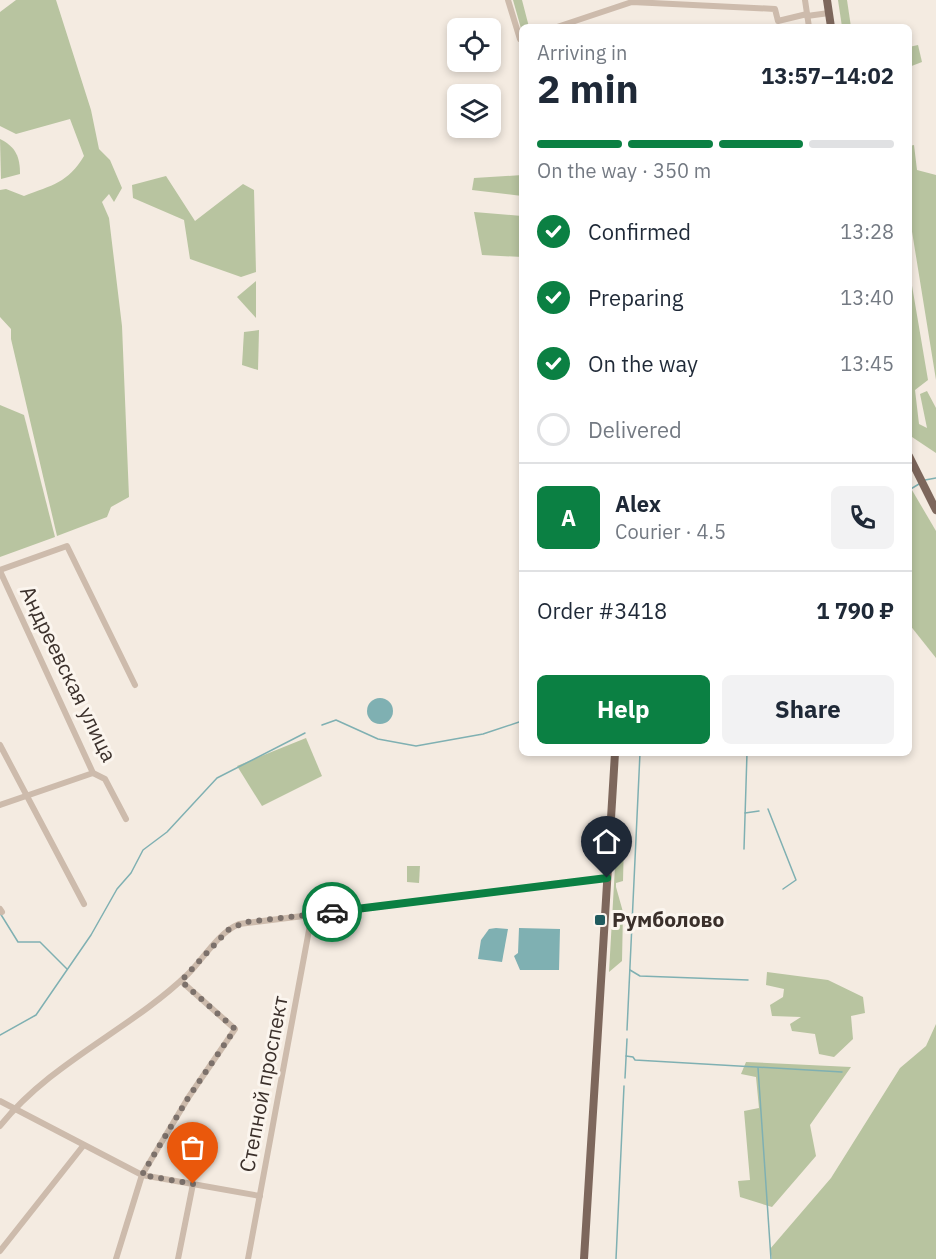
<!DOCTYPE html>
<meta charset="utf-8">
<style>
:root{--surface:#fff;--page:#f2f2f3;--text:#1f2937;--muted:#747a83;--line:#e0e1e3;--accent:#0b8043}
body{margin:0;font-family:"IBM Plex Sans",sans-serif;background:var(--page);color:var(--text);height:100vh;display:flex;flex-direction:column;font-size:22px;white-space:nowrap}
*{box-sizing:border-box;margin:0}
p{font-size:20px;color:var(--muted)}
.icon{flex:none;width:33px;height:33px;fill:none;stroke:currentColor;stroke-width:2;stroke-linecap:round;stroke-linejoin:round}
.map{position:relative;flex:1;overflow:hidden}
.panel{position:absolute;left:519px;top:24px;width:393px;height:732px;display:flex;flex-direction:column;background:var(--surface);border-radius:9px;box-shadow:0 3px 9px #0003}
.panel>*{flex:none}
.fabs{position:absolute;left:447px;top:18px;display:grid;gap:12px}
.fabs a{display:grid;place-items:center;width:54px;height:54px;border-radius:9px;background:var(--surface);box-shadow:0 3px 9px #0003;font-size:30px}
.pin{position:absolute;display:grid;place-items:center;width:51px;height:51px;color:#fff;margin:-62px -26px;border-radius:50% 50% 50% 0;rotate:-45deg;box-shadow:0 0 6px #0007}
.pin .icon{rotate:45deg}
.courier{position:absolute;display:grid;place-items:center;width:60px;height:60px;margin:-30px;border:4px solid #0b8043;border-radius:50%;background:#fff;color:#222;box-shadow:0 2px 8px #0007}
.overview em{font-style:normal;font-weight:700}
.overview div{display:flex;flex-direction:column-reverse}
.overview{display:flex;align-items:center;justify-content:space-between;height:102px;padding:0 18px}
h1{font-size:39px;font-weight:700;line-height:45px}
.bar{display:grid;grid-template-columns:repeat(4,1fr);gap:9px 6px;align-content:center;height:72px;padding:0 18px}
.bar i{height:8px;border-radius:4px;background:var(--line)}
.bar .active{background:var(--accent)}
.bar p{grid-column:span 4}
.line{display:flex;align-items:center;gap:15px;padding:0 18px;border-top:2px solid var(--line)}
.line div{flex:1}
.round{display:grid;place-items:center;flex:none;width:63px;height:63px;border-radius:9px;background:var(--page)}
ol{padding:0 18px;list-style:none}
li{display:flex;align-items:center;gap:18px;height:66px}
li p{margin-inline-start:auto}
li .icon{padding:6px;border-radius:50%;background:var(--accent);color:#fff;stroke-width:4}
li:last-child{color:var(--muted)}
li i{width:33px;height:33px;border:3px solid var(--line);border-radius:50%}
.action{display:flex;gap:12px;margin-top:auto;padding:12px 18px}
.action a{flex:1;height:69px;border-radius:9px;background:var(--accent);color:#fff;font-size:24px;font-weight:700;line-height:69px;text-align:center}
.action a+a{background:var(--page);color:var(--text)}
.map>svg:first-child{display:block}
</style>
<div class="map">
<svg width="936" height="1259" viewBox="0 0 936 1259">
<rect width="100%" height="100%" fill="#f4ebe1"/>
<g fill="#b8c4a0">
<path d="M 16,0 L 56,0 L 91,110 L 99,149 L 110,160 L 122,188 L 114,202 L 109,194 L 102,202 L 109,218 L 122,326 L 129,497 L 111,507 L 107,517 L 57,536 L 11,339 L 11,329 L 0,317 L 0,190 L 6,189 L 24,196 C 52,185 68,183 84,156 L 70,119 L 16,134 L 0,126 L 0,12 Z"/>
<path d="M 513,0 L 522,0 L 529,27 L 522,27 L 522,32 Z"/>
<path d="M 838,0 L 847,0 L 851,27 L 842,27 Z"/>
<path d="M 918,45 L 922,62 L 909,67 L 909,47 Z"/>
<path d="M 0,139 C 16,147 20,157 20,174 L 1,179 Z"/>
<path d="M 914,145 L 917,170 L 936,175 L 936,380 L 909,213 L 909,146 Z"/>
<path d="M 522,175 L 522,196 L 472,190 L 474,178 Z"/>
<path d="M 166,176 L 195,221 L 243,184 L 254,190 L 256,272 L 241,277 L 190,259 L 184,220 L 133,198 L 132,185 Z"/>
<path d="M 474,212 L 522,216 L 522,257 L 482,255 Z"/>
<path d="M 909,268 L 928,380 L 915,390 L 919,424 L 927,428 L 920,394 L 927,391 L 936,408 L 936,453 L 909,435 Z"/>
<path d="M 256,281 L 256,318 L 237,297 Z"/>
<path d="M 259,330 L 258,370 L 242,365 L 244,332 Z"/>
<path d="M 0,405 L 24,415 L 55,537 L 0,557 Z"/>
<path d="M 909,485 L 936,531 L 936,658 L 909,624 Z"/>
<path d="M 306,738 L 322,776 L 262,806 L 237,766 Z"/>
<path d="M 624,841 L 623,881 L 616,883 L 616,887 L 623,912 L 622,961 L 609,972 L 616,849 Z"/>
<path d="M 407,866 L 420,866 L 419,883 L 407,882 Z"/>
<path d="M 767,972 L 828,980 L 863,997 L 865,1013 L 851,1016 L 853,1039 L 834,1057 L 819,1054 L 815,1034 L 792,1031 L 790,1024 L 801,1017 L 772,1016 L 770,1005 L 783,997 L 784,989 L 766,985 Z"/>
<path d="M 936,1024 L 936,1259 L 772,1259 L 770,1249 L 831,1178 L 900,1068 L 926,1046 Z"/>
<path d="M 746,1062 L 851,1067 L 810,1125 L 816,1156 L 772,1207 L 740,1197 L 738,1181 L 750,1180 L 744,1111 L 759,1108 L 756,1077 L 741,1074 Z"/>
</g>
<g fill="#7fb0b2">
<circle cx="380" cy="711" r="13"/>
<path d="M 496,928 L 508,929 L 502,962 L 478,959 L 481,940 L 489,929 Z"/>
<path d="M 519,928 L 560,929 L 559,970 L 520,970 L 514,956 L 518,953 Z"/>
</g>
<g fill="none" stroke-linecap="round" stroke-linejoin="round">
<g stroke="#7fb0b2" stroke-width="1.5">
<path d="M 925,480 L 936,478"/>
<path d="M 909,490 L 919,484"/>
<path d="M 909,552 L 909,588"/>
<path d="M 322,725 L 336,720 L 378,739 L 416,746 L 483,734 L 522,721"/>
<path d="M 768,809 L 796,880 L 783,889"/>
<path d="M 745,813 L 759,811"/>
<path d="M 744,849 L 747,753"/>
<path d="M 0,913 L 18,942 L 40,942 L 67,969"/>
<path d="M 630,970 L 640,976 L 748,980"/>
<path d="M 627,1030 L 640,753"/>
<path d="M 0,1035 L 36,1015 L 91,935 L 117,889 L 131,873 L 143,850 L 167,832 L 217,778 L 305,733"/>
<path d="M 626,1056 L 633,1057 L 635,1060 L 842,1072"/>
<path d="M 758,1068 L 771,1259"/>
<path d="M 625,1078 L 627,1039"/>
<path d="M 616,1259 L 624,1086"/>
</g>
<g stroke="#cdbbac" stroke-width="6">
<path d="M 508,0 L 520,39"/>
<path d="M 805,0 L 809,27"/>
<path d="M 807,16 L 829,13"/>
<path d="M 557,27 L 632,2 L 775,9 L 778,21 L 807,14"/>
<path d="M 0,570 L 67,546 L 135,685"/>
<path d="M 0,571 L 93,773 L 105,779 L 126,819"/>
<path d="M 0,745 L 84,904"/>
<path d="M 0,805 L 93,773"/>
<path d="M 0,909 L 2,912"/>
<path d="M 0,1101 L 142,1175 L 260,1196"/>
<path d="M 0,1126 C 51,1062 130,1030 188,974 C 204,958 218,933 239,924 L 607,878"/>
<path d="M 0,1251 L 83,1146"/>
<path d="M 116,1259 L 142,1175 L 188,1098 L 235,1029 L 181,981"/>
<path d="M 178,1259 L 193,1184"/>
<path d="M 248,1259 L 312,914"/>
</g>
<g stroke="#7d675c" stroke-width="8">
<path d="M 827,0 L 831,27"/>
<path d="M 909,456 L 936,510"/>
<path d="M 584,1259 L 615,753"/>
</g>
</g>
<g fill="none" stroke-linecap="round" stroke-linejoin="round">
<path stroke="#7c716b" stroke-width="6" stroke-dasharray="0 10.8" d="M 193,1184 L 142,1175 L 188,1098 L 235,1029 L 181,981 L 228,930 L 246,922 L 332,912"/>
<path stroke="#0b8043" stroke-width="8" d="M 332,912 L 607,878"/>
</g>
<rect fill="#1f5a5e" stroke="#fbf5ee" stroke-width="2" x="594" y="914" width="12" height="12" rx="3"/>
<g text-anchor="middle" stroke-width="6" stroke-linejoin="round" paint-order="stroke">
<g font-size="21" fill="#3b302b" stroke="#fbf5ee">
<text transform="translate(68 674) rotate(64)" y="7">Андреевская улица</text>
<text transform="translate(264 1084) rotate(-79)" y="7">Степной проспект</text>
</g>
<g font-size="21" font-weight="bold" fill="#3b302b" stroke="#fbf5ee" text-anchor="start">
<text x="612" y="927">Румболово</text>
</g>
</g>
</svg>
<div class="fabs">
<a><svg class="icon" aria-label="locate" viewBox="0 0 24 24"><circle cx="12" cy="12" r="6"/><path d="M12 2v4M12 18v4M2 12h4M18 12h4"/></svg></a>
<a><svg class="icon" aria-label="layers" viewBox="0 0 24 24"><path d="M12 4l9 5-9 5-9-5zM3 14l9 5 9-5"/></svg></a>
</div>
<div class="pin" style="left:193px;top:1184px;background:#ea580c"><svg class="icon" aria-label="bag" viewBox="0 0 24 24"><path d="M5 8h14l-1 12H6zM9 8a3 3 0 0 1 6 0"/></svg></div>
<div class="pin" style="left:607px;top:878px;background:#1f2937"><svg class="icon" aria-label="home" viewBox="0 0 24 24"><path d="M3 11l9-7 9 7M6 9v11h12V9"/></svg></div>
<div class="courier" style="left:332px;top:912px"><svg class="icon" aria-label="car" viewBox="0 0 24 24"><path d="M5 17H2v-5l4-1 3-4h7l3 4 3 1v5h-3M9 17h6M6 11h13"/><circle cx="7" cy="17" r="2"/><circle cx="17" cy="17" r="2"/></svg></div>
<section class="panel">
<div class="overview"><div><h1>2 min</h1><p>Arriving in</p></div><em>13:57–14:02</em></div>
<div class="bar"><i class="active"></i><i class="active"></i><i class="active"></i><i></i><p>On the way · 350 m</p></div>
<ol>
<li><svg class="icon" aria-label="check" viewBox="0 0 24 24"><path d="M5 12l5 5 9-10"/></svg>Confirmed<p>13:28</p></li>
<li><svg class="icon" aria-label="check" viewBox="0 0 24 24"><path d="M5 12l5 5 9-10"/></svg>Preparing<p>13:40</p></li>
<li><svg class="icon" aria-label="check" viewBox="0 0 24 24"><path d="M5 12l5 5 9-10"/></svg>On the way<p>13:45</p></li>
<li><i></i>Delivered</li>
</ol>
<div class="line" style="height:108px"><b class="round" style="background:var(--accent);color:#fff">A</b><div><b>Alex</b><p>Courier · 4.5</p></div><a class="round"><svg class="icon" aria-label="phone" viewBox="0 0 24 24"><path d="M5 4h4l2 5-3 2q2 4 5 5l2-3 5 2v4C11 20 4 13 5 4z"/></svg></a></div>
<div class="line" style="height:78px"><div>Order #3418</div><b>1 790 ₽</b></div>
<div class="action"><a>Help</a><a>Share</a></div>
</section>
</div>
